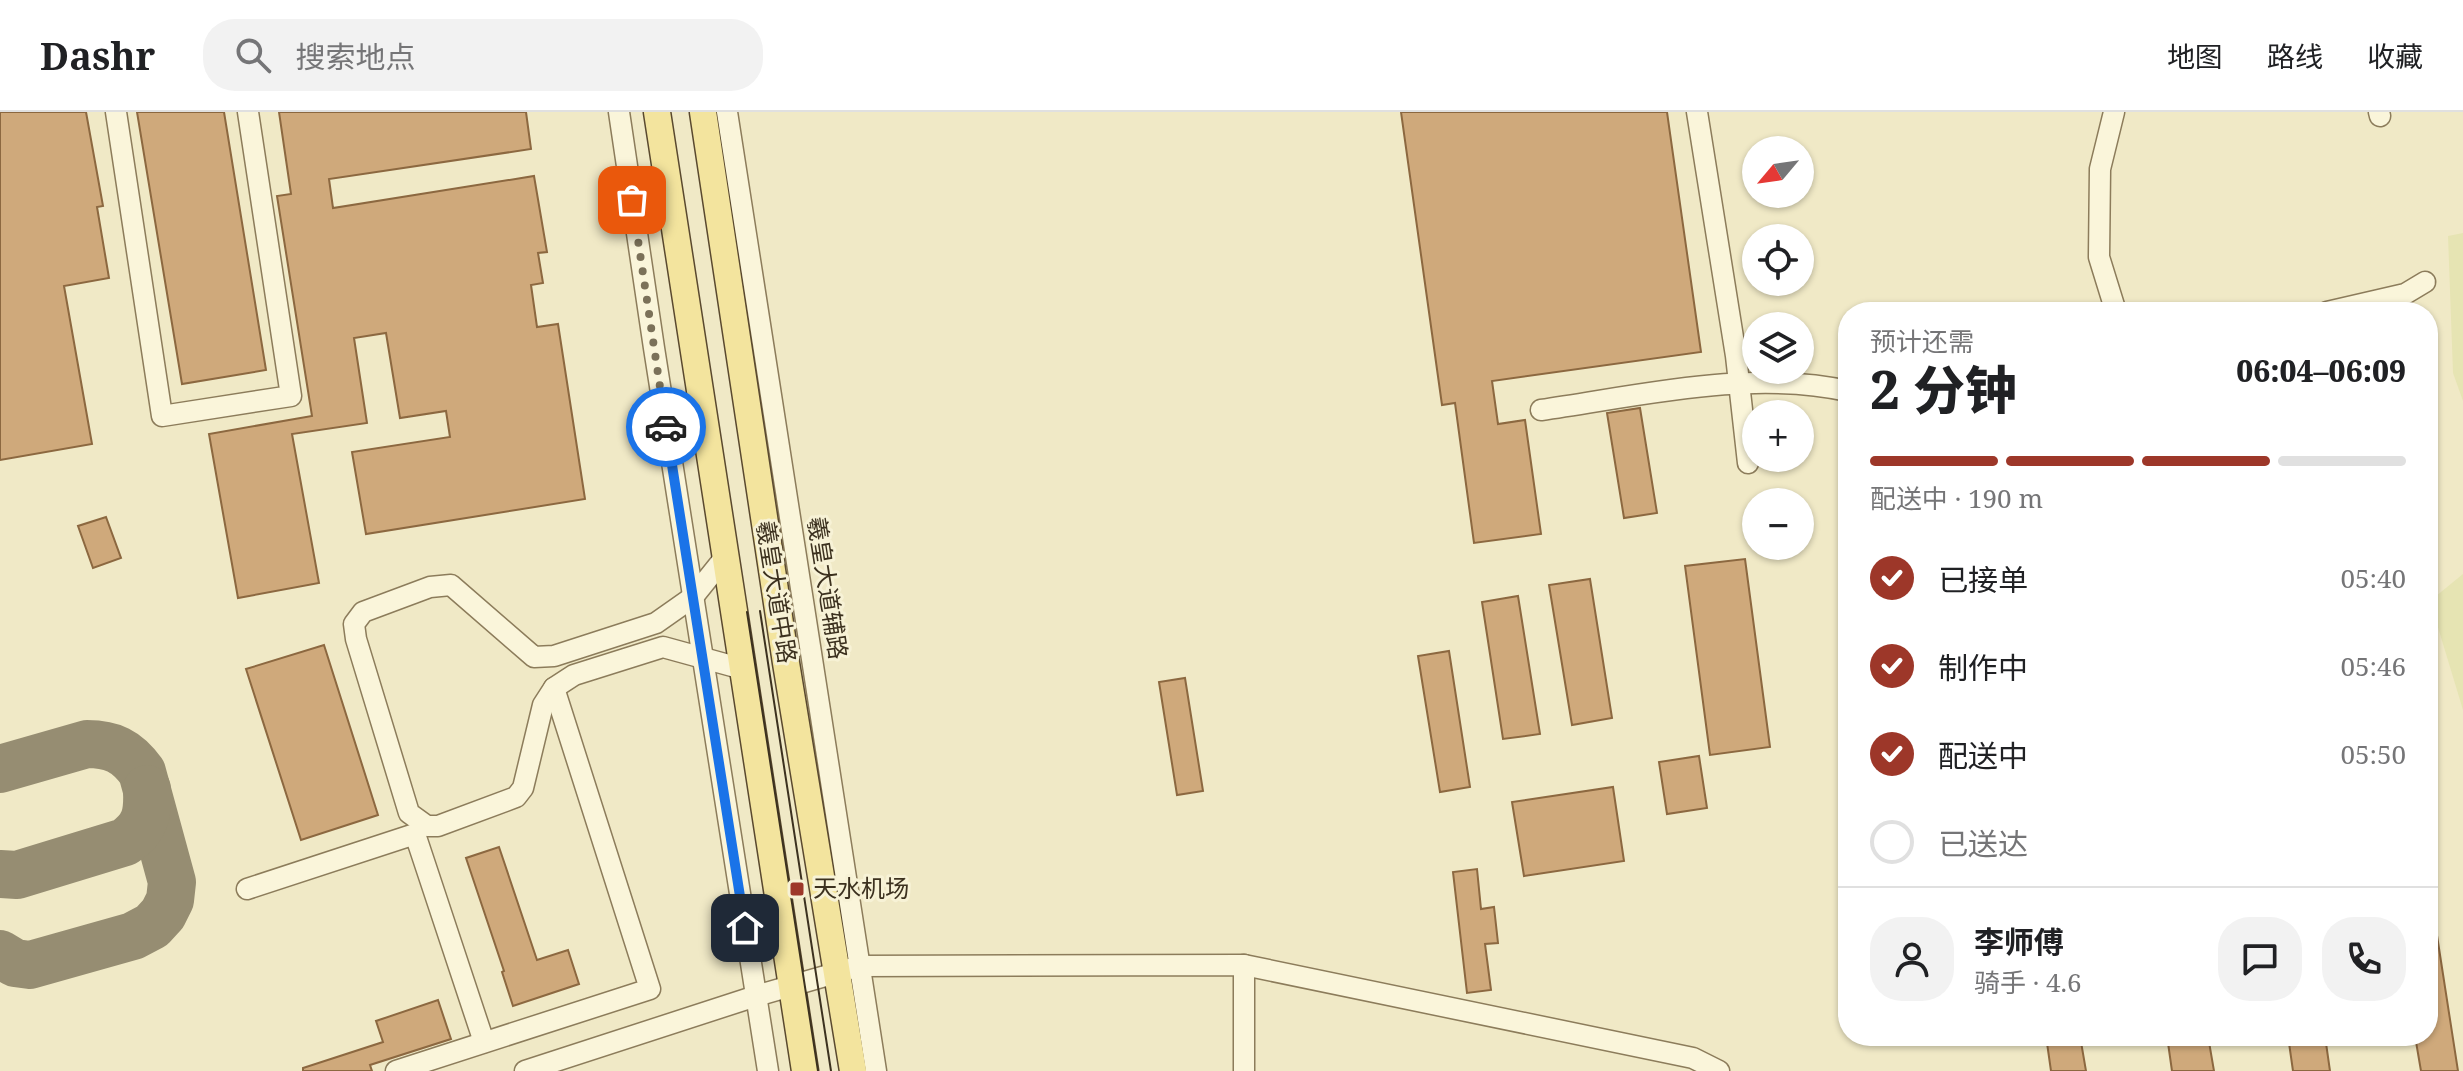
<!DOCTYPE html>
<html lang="zh">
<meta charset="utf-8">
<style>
:root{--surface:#fff;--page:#f2f2f2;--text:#202124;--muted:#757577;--line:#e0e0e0;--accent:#9d3729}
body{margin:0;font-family:"Noto Serif","Noto Sans SC",serif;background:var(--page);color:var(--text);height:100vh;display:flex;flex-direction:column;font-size:30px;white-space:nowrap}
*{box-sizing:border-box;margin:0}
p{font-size:26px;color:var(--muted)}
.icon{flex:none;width:44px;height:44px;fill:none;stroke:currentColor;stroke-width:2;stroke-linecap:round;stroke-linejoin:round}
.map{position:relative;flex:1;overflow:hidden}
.panel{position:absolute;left:1838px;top:190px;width:600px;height:744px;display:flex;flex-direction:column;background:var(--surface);border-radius:32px;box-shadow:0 2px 6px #0004}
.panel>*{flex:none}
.needle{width:52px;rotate:241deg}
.fabs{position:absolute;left:1742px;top:24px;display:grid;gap:16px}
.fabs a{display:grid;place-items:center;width:72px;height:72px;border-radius:50%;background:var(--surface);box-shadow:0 2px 6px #0004;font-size:40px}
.pin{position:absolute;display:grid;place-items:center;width:68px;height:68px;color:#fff;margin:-34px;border-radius:16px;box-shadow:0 4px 12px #0006}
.courier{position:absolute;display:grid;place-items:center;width:80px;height:80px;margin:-40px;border:6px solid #1a73e8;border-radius:50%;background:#fff;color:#222;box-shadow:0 2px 10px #0007}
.overview em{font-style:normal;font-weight:800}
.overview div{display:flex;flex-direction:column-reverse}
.overview{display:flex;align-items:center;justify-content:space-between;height:136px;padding:0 32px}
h1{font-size:52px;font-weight:800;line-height:60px}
.bar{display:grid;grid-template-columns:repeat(4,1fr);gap:12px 8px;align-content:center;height:96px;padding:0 32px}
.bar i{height:10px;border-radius:6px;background:var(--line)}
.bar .selected{background:var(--accent)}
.bar p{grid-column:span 4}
.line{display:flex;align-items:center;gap:20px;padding:0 32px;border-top:2px solid var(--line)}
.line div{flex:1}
.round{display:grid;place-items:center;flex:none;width:84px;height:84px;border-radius:32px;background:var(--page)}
ol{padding:0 32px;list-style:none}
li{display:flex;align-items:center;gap:24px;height:88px}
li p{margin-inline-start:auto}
li .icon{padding:8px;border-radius:50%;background:var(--accent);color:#fff;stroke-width:4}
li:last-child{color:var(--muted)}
li i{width:44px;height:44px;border:4px solid var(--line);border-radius:50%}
header{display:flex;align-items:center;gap:48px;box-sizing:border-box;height:112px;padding:0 40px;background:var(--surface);border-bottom:2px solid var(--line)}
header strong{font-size:38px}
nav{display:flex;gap:44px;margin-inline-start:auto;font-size:28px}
.search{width:560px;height:72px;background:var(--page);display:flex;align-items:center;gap:20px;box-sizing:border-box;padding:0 28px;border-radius:32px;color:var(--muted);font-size:30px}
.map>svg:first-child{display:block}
</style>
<header>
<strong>Dashr</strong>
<div class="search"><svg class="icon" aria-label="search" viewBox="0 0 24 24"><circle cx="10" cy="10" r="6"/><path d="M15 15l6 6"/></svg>搜索地点</div>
<nav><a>地图</a><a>路线</a><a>收藏</a></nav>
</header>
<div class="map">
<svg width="2463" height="959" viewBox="0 0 2463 959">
<rect width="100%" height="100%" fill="#f0e9c6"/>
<g fill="#e6e4b3">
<path d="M 2463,121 L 2463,289 L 2453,261 L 2448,124 Z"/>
<path d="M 2463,462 L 2463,598 L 2430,489 Z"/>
</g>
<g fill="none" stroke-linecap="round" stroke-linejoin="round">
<g stroke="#968d72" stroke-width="48">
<path d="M 0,657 L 87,632 C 112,632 127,639 142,660 L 172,770 L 170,788 L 163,802 L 152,814 L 133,824 L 30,853 L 15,851 L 0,842"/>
<path d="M 0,762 L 17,763 L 125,730 C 146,715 148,702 147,677"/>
</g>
</g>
<g fill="#cfa97b" stroke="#8c6840" stroke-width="2">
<path d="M 0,0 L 86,0 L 103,94 L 97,95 L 109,166 L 64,174 L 92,332 L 0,348 Z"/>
<path d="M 137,0 L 224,0 L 266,258 L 182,272 Z"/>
<path d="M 279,0 L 526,0 L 531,37 L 329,67 L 333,96 L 534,64 L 547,140 L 538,141 L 543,171 L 531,173 L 537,215 L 558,212 L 585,387 L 366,422 L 352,340 L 450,325 L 446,299 L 400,306 L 386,221 L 354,226 L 367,311 L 292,322 L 319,471 L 238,486 L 209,322 L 312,304 L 277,84 L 291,82 Z"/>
<path d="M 1401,0 L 1667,0 L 1701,240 L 1492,269 L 1498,312 L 1525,308 L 1541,422 L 1474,431 L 1455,291 L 1442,293 Z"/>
<path d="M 1640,296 L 1657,401 L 1624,406 L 1607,301 Z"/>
<path d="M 106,405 L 121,446 L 93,456 L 78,414 Z"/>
<path d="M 1745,447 L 1770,635 L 1710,643 L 1685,454 Z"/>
<path d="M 1590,467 L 1612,606 L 1572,613 L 1549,473 Z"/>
<path d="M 1518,484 L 1540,622 L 1503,627 L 1482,490 Z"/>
<path d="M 324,533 L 378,703 L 301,728 L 246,557 Z"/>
<path d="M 1449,539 L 1470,675 L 1440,680 L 1418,544 Z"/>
<path d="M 1185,566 L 1203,679 L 1177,683 L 1159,570 Z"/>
<path d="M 1699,644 L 1707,696 L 1667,702 L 1659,650 Z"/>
<path d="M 1613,675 L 1624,749 L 1524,764 L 1512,690 Z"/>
<path d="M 499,735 L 537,848 L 568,838 L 579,872 L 513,894 L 502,860 L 504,859 L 466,746 Z"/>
<path d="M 1477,757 L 1481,797 L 1494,795 L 1498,831 L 1485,832 L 1491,878 L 1467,881 L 1453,760 Z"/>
<path d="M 2436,817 L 2458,959 L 2421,959 L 2415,924 L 2428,924 L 2428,818 Z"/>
<path d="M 438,888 L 451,927 L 370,953 L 372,959 L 303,959 L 303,956 L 383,930 L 376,909 Z"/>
<path d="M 2046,924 L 2080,924 L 2086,959 L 2051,959 Z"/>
<path d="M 2167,924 L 2208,924 L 2214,959 L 2172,959 Z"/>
<path d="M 2288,924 L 2325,924 L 2330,959 L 2293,959 Z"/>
</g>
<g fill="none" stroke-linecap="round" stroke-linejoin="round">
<defs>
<g id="minor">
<path d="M 116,0 L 162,304 L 291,284 L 248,0"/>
<path d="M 619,0 L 654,236 L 768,959"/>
<path d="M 727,0 L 876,959"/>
<path d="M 1697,0 L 1736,244 L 1748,351"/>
<path d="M 2114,0 L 2100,57 L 2099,145 L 2116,200"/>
<path d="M 2379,0 L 2380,4"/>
<path d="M 2327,200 L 2405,182 L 2425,170"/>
<path d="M 1541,298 C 1639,284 1750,257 1848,279"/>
<path d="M 726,444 L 693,485 L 656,511 L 554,544 L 534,545 L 451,473 L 430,475 L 363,500 L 354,512 L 356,527 L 409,701 L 427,714 L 438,714 L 516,685 L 523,676 L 543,593 L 554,576 L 574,563 L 663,535 L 743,557"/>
<path d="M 247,777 L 415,722 L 484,930"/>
<path d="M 396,959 L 650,877 L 554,576"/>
<path d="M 525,959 L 756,884 L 860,854 L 1244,853 L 1693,946 L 1719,959"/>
<path d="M 1244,959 L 1244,853"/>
</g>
<g id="major">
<path d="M 657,0 L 805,959"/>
<path d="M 703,0 L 786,551 L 853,959"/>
</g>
</defs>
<use href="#minor" stroke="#8c7c5b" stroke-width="23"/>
<use href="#major" stroke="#5a492f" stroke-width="29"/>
<use href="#minor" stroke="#faf5da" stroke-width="20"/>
<use href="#major" stroke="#f3e49e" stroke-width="26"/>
<g stroke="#3c311f" stroke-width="2">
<path d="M 760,499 L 831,959"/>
<path d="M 747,500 L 818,959"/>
</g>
</g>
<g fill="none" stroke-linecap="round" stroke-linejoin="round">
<path stroke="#7b7159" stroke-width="8" stroke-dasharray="0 14.4" d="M 632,88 L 666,315"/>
<path stroke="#1a73e8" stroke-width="10" d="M 666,315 L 745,816"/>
</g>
<rect fill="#9d3729" stroke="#f7f2d6" stroke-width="3" x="789" y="769" width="16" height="16" rx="4"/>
<g text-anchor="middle" stroke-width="6" stroke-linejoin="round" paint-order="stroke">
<g font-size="24" fill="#3c311f" stroke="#f7f2d6">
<text transform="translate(827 476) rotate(81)" y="8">羲皇大道辅路</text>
<text transform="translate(776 480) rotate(81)" y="8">羲皇大道中路</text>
</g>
<g font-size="24" fill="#3c311f" stroke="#f7f2d6" text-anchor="start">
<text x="813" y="785">天水机场</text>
</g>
</g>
</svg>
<div class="fabs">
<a><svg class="needle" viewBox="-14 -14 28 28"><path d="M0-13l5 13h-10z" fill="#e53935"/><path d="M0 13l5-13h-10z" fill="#757577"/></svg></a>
<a><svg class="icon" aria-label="locate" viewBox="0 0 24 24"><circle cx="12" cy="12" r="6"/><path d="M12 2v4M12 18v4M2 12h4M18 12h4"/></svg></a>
<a><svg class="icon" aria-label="layers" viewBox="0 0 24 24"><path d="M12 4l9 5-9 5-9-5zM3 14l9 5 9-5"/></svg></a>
<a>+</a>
<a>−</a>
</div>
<div class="pin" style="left:632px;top:88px;background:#ea580c"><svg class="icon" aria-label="bag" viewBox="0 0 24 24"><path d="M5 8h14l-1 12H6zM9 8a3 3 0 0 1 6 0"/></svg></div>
<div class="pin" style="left:745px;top:816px;background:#1f2937"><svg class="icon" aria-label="home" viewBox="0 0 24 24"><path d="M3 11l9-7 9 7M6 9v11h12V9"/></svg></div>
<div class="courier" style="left:666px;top:315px"><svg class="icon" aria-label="car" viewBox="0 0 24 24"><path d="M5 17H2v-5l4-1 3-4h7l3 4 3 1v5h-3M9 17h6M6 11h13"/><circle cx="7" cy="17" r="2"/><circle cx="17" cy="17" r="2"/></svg></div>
<section class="panel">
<div class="overview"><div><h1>2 分钟</h1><p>预计还需</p></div><em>06:04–06:09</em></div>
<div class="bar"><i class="selected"></i><i class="selected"></i><i class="selected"></i><i></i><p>配送中 · 190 m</p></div>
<ol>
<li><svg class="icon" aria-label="check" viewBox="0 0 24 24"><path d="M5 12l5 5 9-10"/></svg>已接单<p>05:40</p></li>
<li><svg class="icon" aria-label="check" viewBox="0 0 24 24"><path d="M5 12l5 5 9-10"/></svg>制作中<p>05:46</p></li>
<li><svg class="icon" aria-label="check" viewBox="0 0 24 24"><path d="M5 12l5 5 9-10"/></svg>配送中<p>05:50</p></li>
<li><i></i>已送达</li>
</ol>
<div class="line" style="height:144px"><a class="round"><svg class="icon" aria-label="person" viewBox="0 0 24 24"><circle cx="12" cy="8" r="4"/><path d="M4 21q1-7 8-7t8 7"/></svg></a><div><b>李师傅</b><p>骑手 · 4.6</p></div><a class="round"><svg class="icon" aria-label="chat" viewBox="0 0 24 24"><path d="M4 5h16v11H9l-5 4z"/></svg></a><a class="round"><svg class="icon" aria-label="phone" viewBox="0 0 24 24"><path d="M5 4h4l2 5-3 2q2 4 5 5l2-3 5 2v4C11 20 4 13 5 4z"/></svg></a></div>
</section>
</div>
